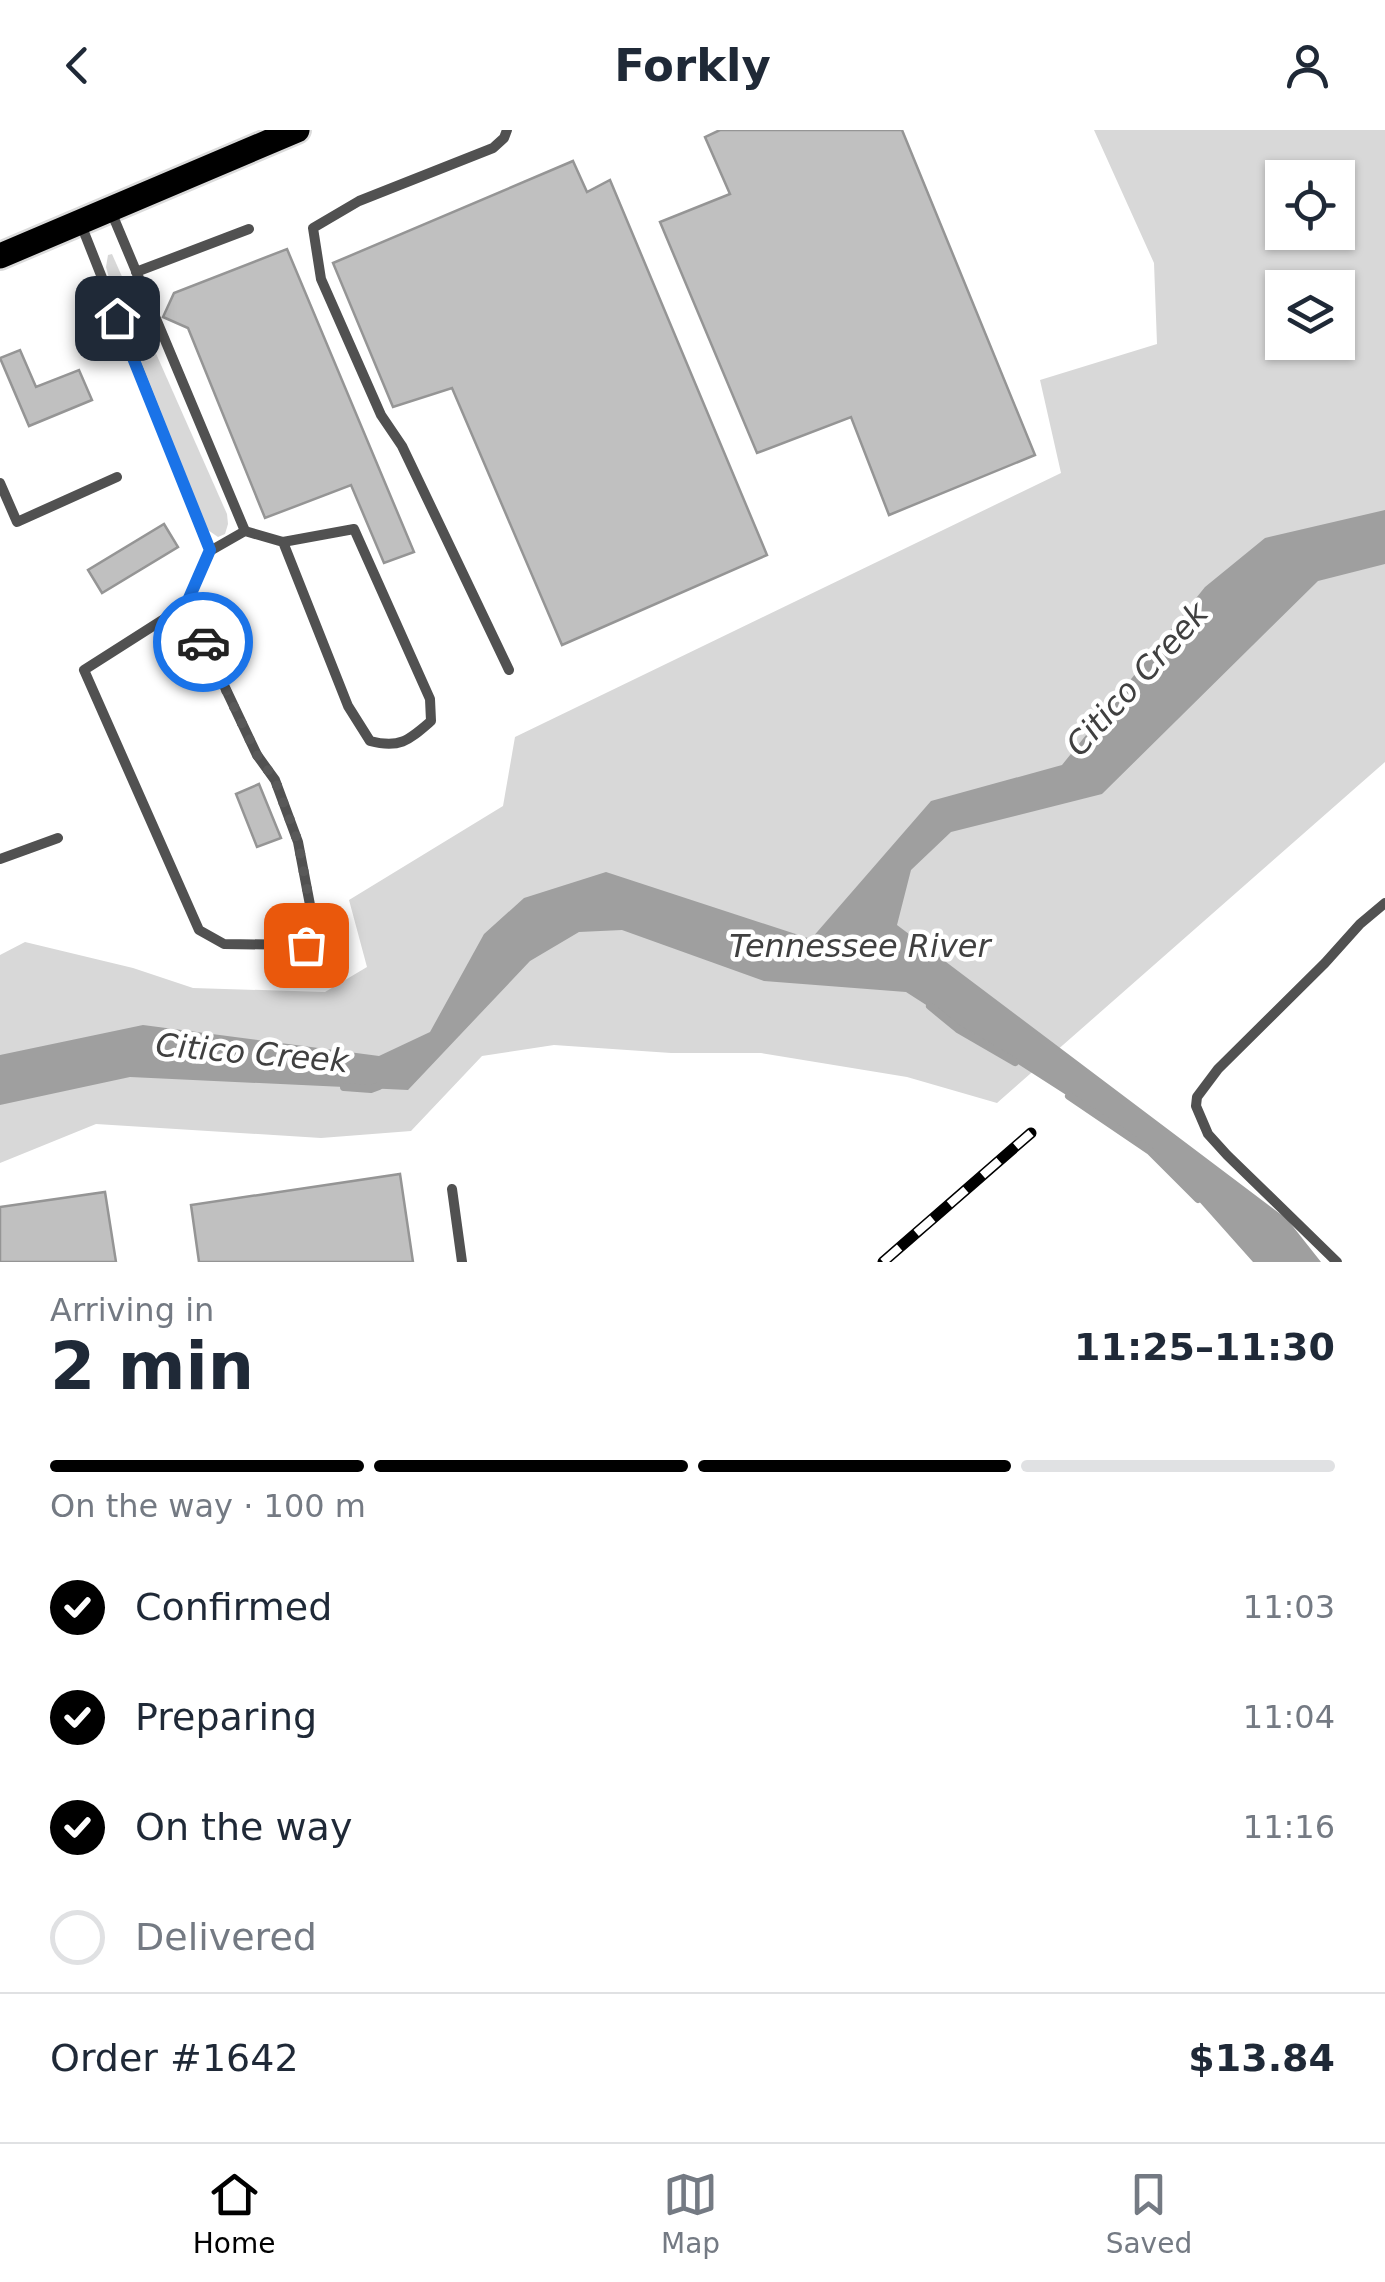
<!DOCTYPE html>
<meta charset="utf-8">
<style>
:root{--surface:#fff;--page:#f6f6f7;--text:#1f2937;--muted:#747a83;--line:#e0e1e3;--accent:#000}
body{margin:0;font-family:"DejaVu Sans",sans-serif;background:var(--page);color:var(--text);height:100vh;display:flex;flex-direction:column;font-size:38px;white-space:nowrap}
*{box-sizing:border-box;margin:0}
p{font-size:32px;color:var(--muted)}
.icon{flex:none;width:55px;height:55px;fill:none;stroke:currentColor;stroke-width:2;stroke-linecap:round;stroke-linejoin:round}
.map{position:relative;height:1132px;overflow:hidden}
.side{display:flex;flex-direction:column;background:var(--surface);flex:1}
.side>*{flex:none}
.controls{position:absolute;left:1265px;top:30px;display:grid;gap:20px}
.controls a{display:grid;place-items:center;width:90px;height:90px;border-radius:0px;background:var(--surface);box-shadow:0 2px 8px #0004;font-size:50px}
.pin{position:absolute;display:grid;place-items:center;width:85px;height:85px;color:#fff;margin:-42px;border-radius:20px;box-shadow:0 5px 15px #0006}
.courier{position:absolute;display:grid;place-items:center;width:100px;height:100px;margin:-50px;border:8px solid #1a73e8;border-radius:50%;background:#fff;color:#222;box-shadow:0 2px 12px #0007}
.head em{font-style:normal;font-weight:700}
.head div{display:flex;flex-direction:column-reverse}
.head{display:flex;align-items:center;justify-content:space-between;height:170px;padding:0 50px}
h1{font-size:65px;font-weight:700;line-height:75px}
.bar{display:grid;grid-template-columns:repeat(4,1fr);gap:15px 10px;align-content:center;height:120px;padding:0 50px}
.bar i{height:12px;border-radius:8px;background:var(--line)}
.bar .selected{background:var(--accent)}
.bar p{grid-column:span 4}
.line{display:flex;align-items:center;gap:25px;padding:0 50px;border-top:2px solid var(--line)}
.line div{flex:1}
ol{padding:0 50px;list-style:none}
li{display:flex;align-items:center;gap:30px;height:110px}
li p{margin-inline-start:auto}
li .icon{padding:10px;border-radius:50%;background:var(--accent);color:#fff;stroke-width:4}
li:last-child{color:var(--muted)}
li i{width:55px;height:55px;border:5px solid var(--line);border-radius:50%}
header{display:flex;justify-content:space-between;align-items:center;height:130px;padding:0 50px;background:var(--surface);font-size:45px;font-weight:700}
.tab-bar{display:flex;justify-content:space-around;align-items:center;height:140px;border-top:2px solid var(--line);background:var(--surface);font-size:28px;color:var(--muted)}
.tab-bar a{display:grid;justify-items:center;gap:5px}
.tab-bar .selected{color:var(--accent)}
.map>svg:first-child{display:block}
</style>
<header><svg class="icon" aria-label="back" viewBox="0 0 24 24"><path d="M15 5l-7 7 7 7"/></svg>Forkly<svg class="icon" aria-label="person" viewBox="0 0 24 24"><circle cx="12" cy="8" r="4"/><path d="M4 21q1-7 8-7t8 7"/></svg></header>
<div class="map">
<svg width="1385" height="1132" viewBox="0 0 1385 1132">
<rect width="100%" height="100%" fill="#fff"/>
<g fill="#d8d8d8" fill-rule="evenodd">
<path d="M 1094,0 L 1385,0 L 1385,632 L 997,973 L 907,947 L 761,923 L 671,923 L 554,915 L 482,926 L 411,1001 L 321,1008 L 96,994 L 0,1033 L 0,825 L 25,812 L 133,838 L 193,858 L 325,862 L 367,837 L 349,770 L 503,676 L 515,607 L 1061,343 L 1040,250 L 1157,214 L 1154,133 ZM 1282,48 L 1338,48 L 1338,102 L 1282,102 ZM 1282,158 L 1338,158 L 1338,212 L 1282,212 Z"/>
<path d="M 112,124 L 227,384 L 228,394 L 225,404 L 218,407 L 205,398 L 122,194 L 106,137 L 108,125 Z"/>
</g>
<path fill="#9f9f9f" d="M 1385,380 L 1385,434 L 1318,451 L 1102,664 L 951,702 L 911,740 L 897,795 L 1287,1089 L 1321,1132 L 1253,1132 L 1155,1022 L 906,862 L 764,851 L 622,800 L 579,802 L 530,831 L 408,960 L 130,947 L 0,975 L 0,925 L 143,895 L 379,926 L 430,902 L 484,804 L 524,768 L 606,742 L 811,809 L 931,671 L 1062,635 L 1205,457 L 1265,408 Z"/>
<g fill="none" stroke-linecap="round" stroke-linejoin="round">
<g stroke="#9f9f9f" stroke-width="8">
<path d="M 930,876 L 958,899 L 1015,932"/>
<path d="M 344,957 L 371,959 L 379,956"/>
<path d="M 1069,966 L 1150,1021 L 1198,1069"/>
</g>
</g>
<g fill="#c0c0c0" stroke="#959595" stroke-width="2.5">
<path d="M 720,0 L 902,0 L 1035,325 L 889,385 L 851,287 L 757,323 L 660,92 L 730,64 L 705,7 Z"/>
<path d="M 573,31 L 587,62 L 610,50 L 767,425 L 562,515 L 452,258 L 393,277 L 333,133 Z"/>
<path d="M 287,119 L 414,422 L 384,433 L 351,355 L 265,388 L 188,198 L 163,187 L 174,163 Z"/>
<path d="M 20,220 L 36,257 L 79,240 L 92,270 L 29,296 L 0,228 Z"/>
<path d="M 164,394 L 178,417 L 102,463 L 88,440 Z"/>
<path d="M 259,654 L 281,708 L 257,717 L 236,664 Z"/>
<path d="M 400,1044 L 413,1132 L 199,1132 L 191,1075 Z"/>
<path d="M 105,1062 L 116,1132 L 0,1132 L 0,1077 Z"/>
</g>
<g fill="none" stroke-linecap="round" stroke-linejoin="round">
<defs>
<path id="primary" d="M 0,126 L 297,0"/>
</defs>
<use href="#primary" stroke="#dbdbdb" stroke-width="30"/>
<g stroke="#515151" stroke-width="10">
<path d="M 507,0 L 504,8 L 493,18 L 359,71 L 313,98 L 321,149 L 381,285 L 402,316 L 509,540"/>
<path d="M 110,79 L 245,401"/>
<path d="M 80,92 L 210,421"/>
<path d="M 136,142 L 249,99"/>
<path d="M 0,353 L 17,392 L 117,347"/>
<path d="M 186,475 L 257,625 L 275,650 L 298,712 L 315,801 L 306,815 L 224,814 L 199,800 L 84,540 L 186,475 L 210,421 L 245,401 L 283,412 L 354,399 L 430,569 L 431,591 C 409,610 400,619 370,611 L 348,576 L 283,412"/>
<path d="M 0,729 L 58,708"/>
<path d="M 452,1059 L 462,1132"/>
<path d="M 1337,1132 L 1227,1025 L 1208,1004 L 1196,976 L 1197,967 L 1218,939 L 1325,833 L 1360,794 L 1385,773"/>
</g>
<use href="#primary" stroke="#000" stroke-width="25"/>
<defs>
<path id="rail" d="M 883,1132 L 1031,1003"/>
</defs>
<use href="#rail" stroke="#000" stroke-width="11"/>
<use href="#rail" stroke="#fff" stroke-width="8" stroke-dasharray="22" stroke-linecap="butt"/>
</g>
<g fill="none" stroke-linecap="round" stroke-linejoin="round">
<path stroke="#595959" stroke-width="10" stroke-dasharray="0 18" d="M 203,512 L 257,625 L 275,650 L 298,712 L 315,801 L 306,815"/>
<path stroke="#1a73e8" stroke-width="12" d="M 117,188 L 210,420 L 186,475 L 203,512"/>
</g>
<g text-anchor="middle" stroke-width="9" stroke-linejoin="round" paint-order="stroke">
<g font-size="32" font-style="italic" fill="#404040" stroke="#fff">
<text transform="translate(1137 549) rotate(-48)" y="11">Citico Creek</text>
<text x="860" y="827">Tennessee River</text>
<text transform="translate(252 923) rotate(5)" y="11">Citico Creek</text>
</g>
</g>
</svg>
<div class="controls">
<a><svg class="icon" aria-label="locate" viewBox="0 0 24 24"><circle cx="12" cy="12" r="6"/><path d="M12 2v4M12 18v4M2 12h4M18 12h4"/></svg></a>
<a><svg class="icon" aria-label="layers" viewBox="0 0 24 24"><path d="M12 4l9 5-9 5-9-5zM3 14l9 5 9-5"/></svg></a>
</div>
<div class="pin" style="left:306px;top:815px;background:#ea580c"><svg class="icon" aria-label="bag" viewBox="0 0 24 24"><path d="M5 8h14l-1 12H6zM9 8a3 3 0 0 1 6 0"/></svg></div>
<div class="pin" style="left:117px;top:188px;background:#1f2937"><svg class="icon" aria-label="home" viewBox="0 0 24 24"><path d="M3 11l9-7 9 7M6 9v11h12V9"/></svg></div>
<div class="courier" style="left:203px;top:512px"><svg class="icon" aria-label="car" viewBox="0 0 24 24"><path d="M5 17H2v-5l4-1 3-4h7l3 4 3 1v5h-3M9 17h6M6 11h13"/><circle cx="7" cy="17" r="2"/><circle cx="17" cy="17" r="2"/></svg></div>
</div>
<section class="side">
<div class="head"><div><h1>2 min</h1><p>Arriving in</p></div><em>11:25–11:30</em></div>
<div class="bar"><i class="selected"></i><i class="selected"></i><i class="selected"></i><i></i><p>On the way · 100 m</p></div>
<ol>
<li><svg class="icon" aria-label="check" viewBox="0 0 24 24"><path d="M5 12l5 5 9-10"/></svg>Confirmed<p>11:03</p></li>
<li><svg class="icon" aria-label="check" viewBox="0 0 24 24"><path d="M5 12l5 5 9-10"/></svg>Preparing<p>11:04</p></li>
<li><svg class="icon" aria-label="check" viewBox="0 0 24 24"><path d="M5 12l5 5 9-10"/></svg>On the way<p>11:16</p></li>
<li><i></i>Delivered</li>
</ol>
<div class="line" style="height:130px"><div>Order #1642</div><b>$13.84</b></div>
</section>
<nav class="tab-bar">
<a class="selected"><svg class="icon" aria-label="home" viewBox="0 0 24 24"><path d="M3 11l9-7 9 7M6 9v11h12V9"/></svg>Home</a>
<a><svg class="icon" aria-label="map" viewBox="0 0 24 24"><path d="M3 6l6-2 6 2 6-2v14l-6 2-6-2-6 2zM9 4v14M15 6v14"/></svg>Map</a>
<a><svg class="icon" aria-label="saved" viewBox="0 0 24 24"><path d="M7 4h10v16l-5-4-5 4z"/></svg>Saved</a>
</nav>
